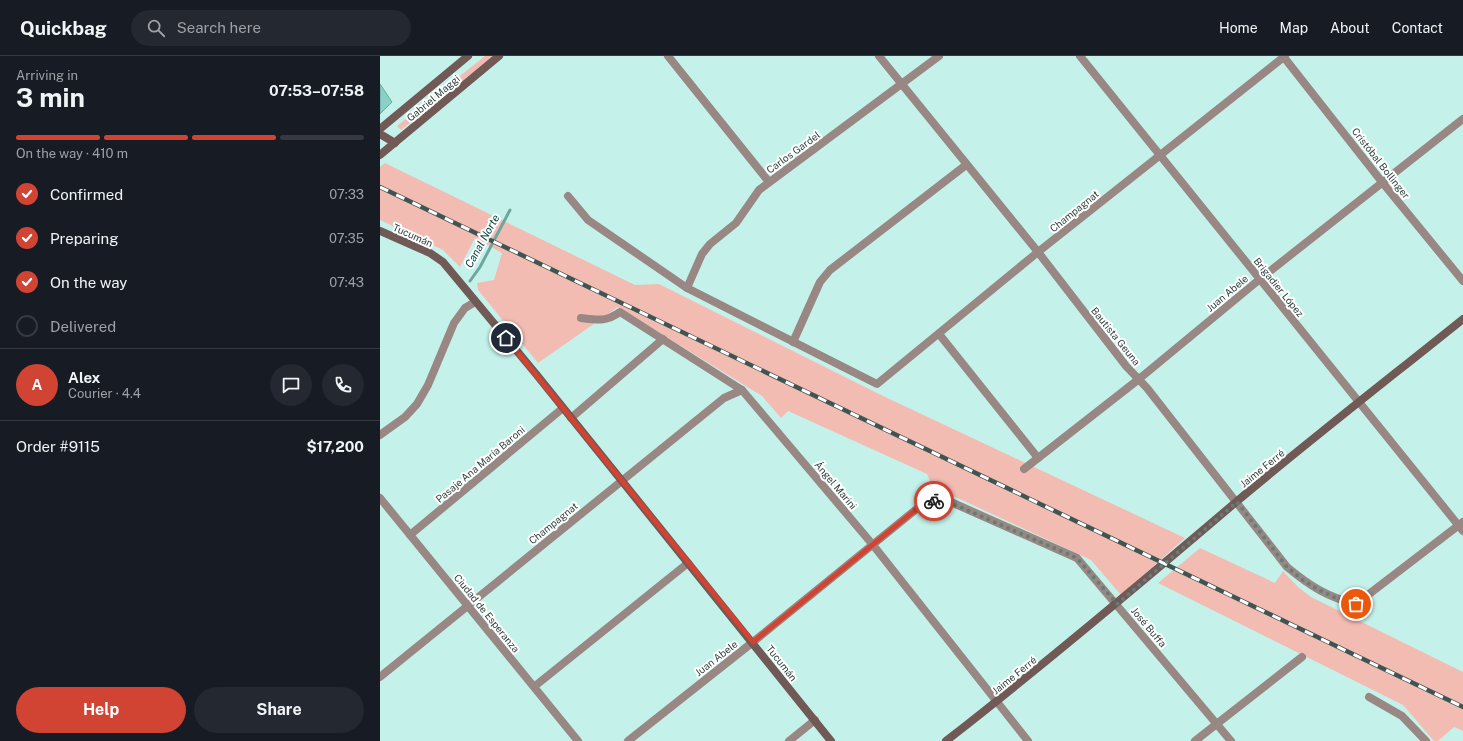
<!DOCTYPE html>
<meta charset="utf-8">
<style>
:root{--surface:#171b24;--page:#242831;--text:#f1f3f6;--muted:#9ea1a6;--line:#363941;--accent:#d14433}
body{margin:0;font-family:"Public Sans",sans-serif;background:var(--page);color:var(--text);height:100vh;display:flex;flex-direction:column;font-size:15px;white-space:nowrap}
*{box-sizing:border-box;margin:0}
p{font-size:13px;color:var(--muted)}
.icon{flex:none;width:22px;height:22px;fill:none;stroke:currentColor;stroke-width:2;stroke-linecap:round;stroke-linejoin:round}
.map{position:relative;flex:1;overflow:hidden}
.details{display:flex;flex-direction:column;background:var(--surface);width:380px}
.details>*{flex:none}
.pin{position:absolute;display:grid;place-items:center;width:34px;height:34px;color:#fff;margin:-17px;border:2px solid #fff;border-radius:50%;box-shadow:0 1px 4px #0007}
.courier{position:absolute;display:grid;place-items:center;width:40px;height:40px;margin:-20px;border:3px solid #d14433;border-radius:50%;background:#fff;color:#222;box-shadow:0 1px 5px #0007}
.summary em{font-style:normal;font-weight:700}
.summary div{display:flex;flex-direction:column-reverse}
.summary{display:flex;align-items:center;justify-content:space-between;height:68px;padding:0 16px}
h1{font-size:26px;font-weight:700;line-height:30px}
.bar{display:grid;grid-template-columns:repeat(4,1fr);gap:6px 4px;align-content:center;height:48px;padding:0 16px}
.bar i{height:5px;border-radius:3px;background:var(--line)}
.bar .current{background:var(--accent)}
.bar p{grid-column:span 4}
.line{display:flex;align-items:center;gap:10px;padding:0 16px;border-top:1px solid var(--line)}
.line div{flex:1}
.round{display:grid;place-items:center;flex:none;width:42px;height:42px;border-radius:21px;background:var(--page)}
ol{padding:0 16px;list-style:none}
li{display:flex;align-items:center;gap:12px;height:44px}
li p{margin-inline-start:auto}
li .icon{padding:4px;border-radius:50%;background:var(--accent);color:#fff;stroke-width:4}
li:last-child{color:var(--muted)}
li i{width:22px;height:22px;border:2px solid var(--line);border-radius:50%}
.action{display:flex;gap:8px;margin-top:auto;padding:8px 16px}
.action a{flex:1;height:46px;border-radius:24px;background:var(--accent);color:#fff;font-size:16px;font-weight:700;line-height:46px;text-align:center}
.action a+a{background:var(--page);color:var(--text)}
header{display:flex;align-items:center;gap:24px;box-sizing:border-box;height:56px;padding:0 20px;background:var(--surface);border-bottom:1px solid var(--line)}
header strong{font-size:19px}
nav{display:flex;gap:22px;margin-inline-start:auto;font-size:14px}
.search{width:280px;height:36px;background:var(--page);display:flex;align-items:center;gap:10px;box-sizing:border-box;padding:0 14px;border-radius:22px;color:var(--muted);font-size:15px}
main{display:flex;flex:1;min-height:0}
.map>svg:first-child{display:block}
</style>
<header>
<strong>Quickbag</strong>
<div class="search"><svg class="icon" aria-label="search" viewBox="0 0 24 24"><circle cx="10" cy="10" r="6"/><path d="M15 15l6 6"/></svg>Search here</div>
<nav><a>Home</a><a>Map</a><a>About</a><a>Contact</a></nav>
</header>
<main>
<section class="details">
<div class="summary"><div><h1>3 min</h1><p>Arriving in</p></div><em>07:53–07:58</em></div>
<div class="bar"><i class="current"></i><i class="current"></i><i class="current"></i><i></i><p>On the way · 410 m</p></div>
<ol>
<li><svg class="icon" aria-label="check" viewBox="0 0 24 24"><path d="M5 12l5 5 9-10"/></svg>Confirmed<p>07:33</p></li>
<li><svg class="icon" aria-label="check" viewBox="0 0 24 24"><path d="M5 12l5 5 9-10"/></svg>Preparing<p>07:35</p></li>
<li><svg class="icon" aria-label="check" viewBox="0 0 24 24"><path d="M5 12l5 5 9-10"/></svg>On the way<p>07:43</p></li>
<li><i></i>Delivered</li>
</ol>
<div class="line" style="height:72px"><b class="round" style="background:var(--accent);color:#fff">A</b><div><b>Alex</b><p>Courier · 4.4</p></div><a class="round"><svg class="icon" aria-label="chat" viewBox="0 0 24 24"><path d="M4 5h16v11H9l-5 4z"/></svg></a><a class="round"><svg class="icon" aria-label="phone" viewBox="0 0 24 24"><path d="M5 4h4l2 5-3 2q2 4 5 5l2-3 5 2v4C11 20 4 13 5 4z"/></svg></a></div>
<div class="line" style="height:52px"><div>Order #9115</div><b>$17,200</b></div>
<div class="action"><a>Help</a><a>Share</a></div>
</section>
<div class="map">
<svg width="1083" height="685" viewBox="0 0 1083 685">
<rect width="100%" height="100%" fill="#c4f2ea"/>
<g fill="#f3bcb3">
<path d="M 105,0 L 114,0 L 21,74 L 17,70 Z"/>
<path d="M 5,107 L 255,229 L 279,228 L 501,339 L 805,482 L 741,539 L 711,504 L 552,430 L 547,418 L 408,355 L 401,362 L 382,340 L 238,251 L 158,307 L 98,234 L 97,227 L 114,224 L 122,197 L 95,182 L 80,211 L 63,194 L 0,164 L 0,111 Z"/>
<path d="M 820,492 L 895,527 L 903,515 L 918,531 L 931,541 L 1083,616 L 1083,675 L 1074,671 L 1058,685 L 1054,685 L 1023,649 L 778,527 Z"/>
</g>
<path fill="#87d1c6" stroke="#6ca69d" d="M 0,28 L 12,46 L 0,58 Z"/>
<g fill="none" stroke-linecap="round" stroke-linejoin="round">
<path stroke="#6ca69d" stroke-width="3" d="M 90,225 L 100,211 L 130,154"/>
<g stroke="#988783" stroke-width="8">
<path d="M 288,0 L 389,126"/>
<path d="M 499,0 L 658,196 L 746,310 L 767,332 L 907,511 C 930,530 947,541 976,548 L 1083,466"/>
<path d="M 700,0 L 1083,475"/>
<path d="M 903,0 L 1002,126 L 1083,225"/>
<path d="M 188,140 L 208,164 L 307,232 L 497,328 L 658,196 L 905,0"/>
<path d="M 307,232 L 322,198 L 330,188 L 356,167 L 379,134 L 559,0"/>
<path d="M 201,262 C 218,264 226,266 240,256 L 362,334 L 493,489 L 648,685"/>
<path d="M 559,278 L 658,402"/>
<path d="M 413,286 L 440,226 L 450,214 L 586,109"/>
<path d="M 191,362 L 283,283"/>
<path d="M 0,379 L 25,361 L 37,348 L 48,329 L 74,267 L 85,252 L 95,246"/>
<path d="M 644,413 L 759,323 L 880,223 L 1083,63"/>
<path d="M 0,442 L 198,685"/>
<path d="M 30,479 L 183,352"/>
<path d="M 0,621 L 344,342 L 362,334"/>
<path d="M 155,630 L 308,507"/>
<path d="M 989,641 L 1022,660 L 1046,685"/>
<path d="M 248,685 L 373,586 L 539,451 L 553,444 L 573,447 L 697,502 L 851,685"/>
<path d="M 409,685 L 435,664"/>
<path d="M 815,685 L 922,601"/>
</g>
<g stroke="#715955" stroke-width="8">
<path d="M 0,73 L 88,0"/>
<path d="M 0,78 L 15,87"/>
<path d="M 0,99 L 119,0"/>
<path d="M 0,175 L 50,197 L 63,206 L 156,318 L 451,685"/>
<path d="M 566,685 C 665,608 761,527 856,446 C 930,384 1007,324 1083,263"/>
</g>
<defs>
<path id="rail" d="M 0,131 L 1083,651"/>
</defs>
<use href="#rail" stroke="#3f5551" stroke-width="4.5"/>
<use href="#rail" stroke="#fff" stroke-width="3" stroke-dasharray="9" stroke-linecap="butt"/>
</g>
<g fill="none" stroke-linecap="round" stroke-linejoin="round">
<path stroke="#627e7a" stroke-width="4" stroke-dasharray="0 7.2" d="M 554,445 L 573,448 L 697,502 L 737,548 L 857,446 L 907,511 L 924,525 L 939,534 L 958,543 L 976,548"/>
<path stroke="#d14433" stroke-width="5" d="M 126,282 L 373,586 L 539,451 L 554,445"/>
</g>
<g text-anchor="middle" stroke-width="4" stroke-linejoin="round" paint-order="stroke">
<g font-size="10" fill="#2e403d" stroke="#fff">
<text transform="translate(53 42) rotate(-40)" y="4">Gabriel Maggi</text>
<text transform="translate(413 96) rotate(-36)" y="4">Carlos Gardel</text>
<text transform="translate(1001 107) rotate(52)" y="4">Cristóbal Bollinger</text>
<text transform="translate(694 155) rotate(-39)" y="4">Champagnat</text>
<text transform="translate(33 179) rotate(24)" y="4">Tucumán</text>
<text transform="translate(899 231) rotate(51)" y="4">Brigadier López</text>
<text transform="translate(847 237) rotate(-40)" y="4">Juan Abele</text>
<text transform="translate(736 280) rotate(51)" y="4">Bautista Geuna</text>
<text transform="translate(100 408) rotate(-40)" y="4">Pasaje Ana María Baroni</text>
<text transform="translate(882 412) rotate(-39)" y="4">Jaime Ferré</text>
<text transform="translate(456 429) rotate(50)" y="4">Ángel Marini</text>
<text transform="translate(173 467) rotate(-39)" y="4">Champagnat</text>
<text transform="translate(107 557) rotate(51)" y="4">Ciudad de Esperanza</text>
<text transform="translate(769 571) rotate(50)" y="4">José Buffa</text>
<text transform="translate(336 602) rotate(-38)" y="4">Juan Abele</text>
<text transform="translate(402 607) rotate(52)" y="4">Tucumán</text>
<text transform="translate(634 619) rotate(-39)" y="4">Jaime Ferré</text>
</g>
<g font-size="11" font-style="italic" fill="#00463f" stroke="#fff">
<text transform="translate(102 185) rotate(-61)" y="4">Canal Norte</text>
</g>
</g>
</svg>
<div class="pin" style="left:976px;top:548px;background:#ea580c"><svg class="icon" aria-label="bag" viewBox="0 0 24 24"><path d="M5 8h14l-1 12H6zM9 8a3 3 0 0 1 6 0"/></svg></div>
<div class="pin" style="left:126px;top:282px;background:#1f2937"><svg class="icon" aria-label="home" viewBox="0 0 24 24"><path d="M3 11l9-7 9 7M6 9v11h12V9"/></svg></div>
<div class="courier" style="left:554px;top:445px"><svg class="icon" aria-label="bike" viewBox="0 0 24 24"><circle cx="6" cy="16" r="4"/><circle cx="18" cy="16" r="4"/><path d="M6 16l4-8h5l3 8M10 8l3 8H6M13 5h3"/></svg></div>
</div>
</main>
